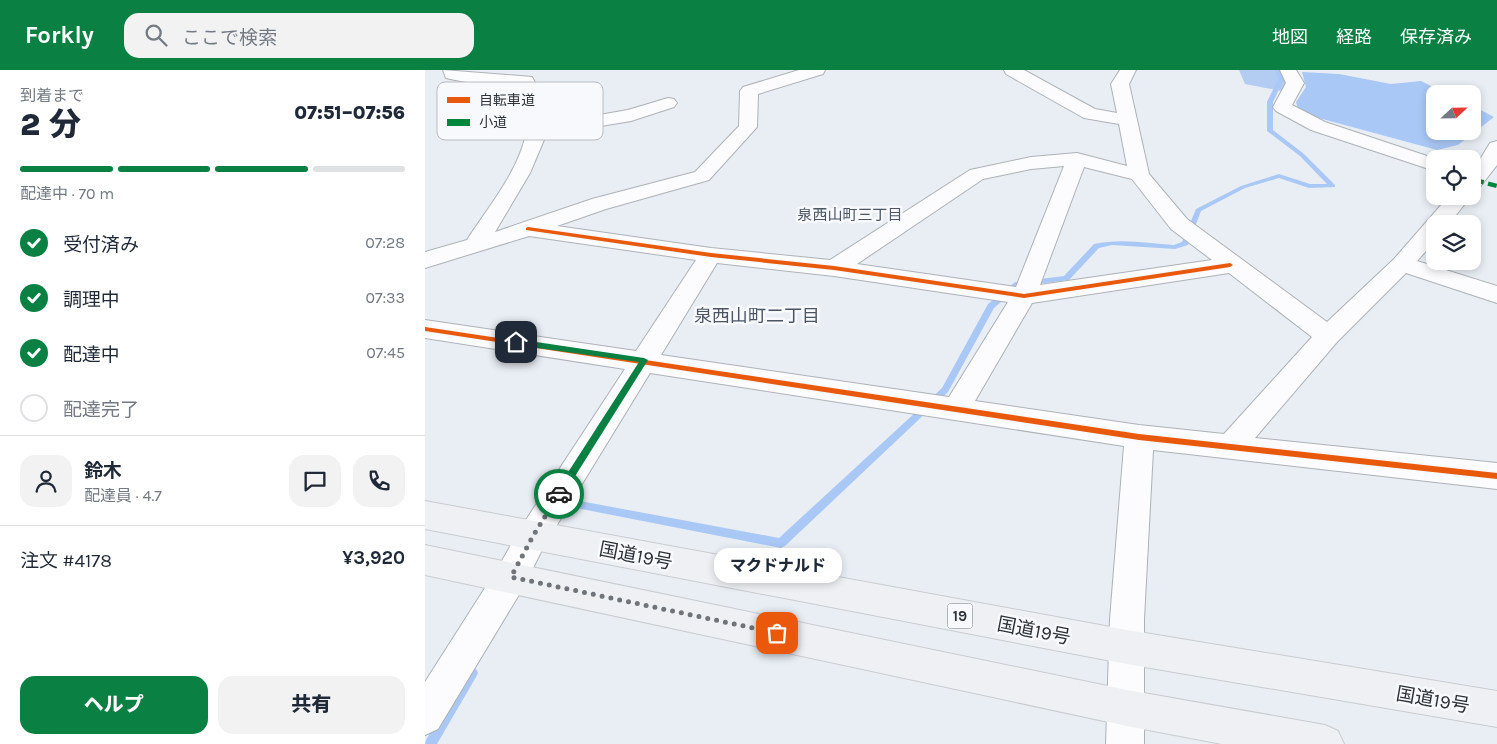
<!DOCTYPE html>
<html lang="ja">
<meta charset="utf-8">
<style>
:root{--surface:#fff;--page:#f2f2f3;--text:#1f2937;--muted:#747a83;--line:#e0e1e3;--accent:#0b8043}
body{margin:0;font-family:Karla,"Noto Sans JP",sans-serif;background:var(--page);color:var(--text);height:100vh;display:flex;flex-direction:column;font-size:19px;white-space:nowrap}
*{box-sizing:border-box;margin:0}
p{font-size:16px;color:var(--muted)}
.icon{flex:none;width:28px;height:28px;fill:none;stroke:currentColor;stroke-width:2;stroke-linecap:round;stroke-linejoin:round}
.map{position:relative;flex:1;overflow:hidden}
.panel{display:flex;flex-direction:column;background:var(--surface);width:425px}
.panel>*{flex:none}
.needle{width:32px;rotate:68deg}
.controls{position:absolute;left:1001px;top:15px;display:grid;gap:10px}
.controls a{display:grid;place-items:center;width:55px;height:55px;border-radius:10px;background:var(--surface);box-shadow:0 2px 8px #0003;font-size:25px}
.pin{position:absolute;display:grid;place-items:center;width:42px;height:42px;color:#fff;margin:-21px;border-radius:10px;box-shadow:0 2px 8px #0006}
.courier{position:absolute;display:grid;place-items:center;width:50px;height:50px;margin:-25px;border:4px solid #0b8043;border-radius:50%;background:#fff;color:#222;box-shadow:0 1px 6px #0007}
.bubble{position:absolute;height:35px;border-radius:15px;background:var(--surface);box-shadow:0 2px 8px #0003;font-size:16px;font-weight:800;line-height:35px;text-align:center}
.head em{font-style:normal;font-weight:800}
.head div{display:flex;flex-direction:column-reverse}
.head{display:flex;align-items:center;justify-content:space-between;height:85px;padding:0 20px}
h1{font-size:32px;font-weight:800;line-height:38px}
.bar{display:grid;grid-template-columns:repeat(4,1fr);gap:8px 5px;align-content:center;height:60px;padding:0 20px}
.bar i{height:6px;border-radius:4px;background:var(--line)}
.bar .selected{background:var(--accent)}
.bar p{grid-column:span 4}
.line{display:flex;align-items:center;gap:12px;padding:0 20px;border-top:1px solid var(--line)}
.line div{flex:1}
.round{display:grid;place-items:center;flex:none;width:52px;height:52px;border-radius:15px;background:var(--page)}
ol{padding:0 20px;list-style:none}
li{display:flex;align-items:center;gap:15px;height:55px}
li p{margin-inline-start:auto}
li .icon{padding:5px;border-radius:50%;background:var(--accent);color:#fff;stroke-width:4}
li:last-child{color:var(--muted)}
li i{width:28px;height:28px;border:2px solid var(--line);border-radius:50%}
.primary-button{display:flex;gap:10px;margin-top:auto;padding:10px 20px}
.primary-button a{flex:1;height:58px;border-radius:15px;background:var(--accent);color:#fff;font-size:20px;font-weight:800;line-height:58px;text-align:center}
.primary-button a+a{background:var(--page);color:var(--text)}
header{display:flex;align-items:center;gap:30px;box-sizing:border-box;height:70px;padding:0 25px;background:var(--accent);color:#fff}
header strong{font-size:24px}
nav{display:flex;gap:28px;margin-inline-start:auto;font-size:18px}
.search{width:350px;height:45px;background:var(--page);display:flex;align-items:center;gap:12px;box-sizing:border-box;padding:0 18px;border-radius:15px;color:var(--muted);font-size:19px}
main{display:flex;flex:1;min-height:0}
.map>svg:first-child{display:block}
</style>
<header>
<strong>Forkly</strong>
<div class="search"><svg class="icon" aria-label="search" viewBox="0 0 24 24"><circle cx="10" cy="10" r="6"/><path d="M15 15l6 6"/></svg>ここで検索</div>
<nav><a>地図</a><a>経路</a><a>保存済み</a></nav>
</header>
<main>
<section class="panel">
<div class="head"><div><h1>2 分</h1><p>到着まで</p></div><em>07:51–07:56</em></div>
<div class="bar"><i class="selected"></i><i class="selected"></i><i class="selected"></i><i></i><p>配達中 · 70 m</p></div>
<ol>
<li><svg class="icon" aria-label="check" viewBox="0 0 24 24"><path d="M5 12l5 5 9-10"/></svg>受付済み<p>07:28</p></li>
<li><svg class="icon" aria-label="check" viewBox="0 0 24 24"><path d="M5 12l5 5 9-10"/></svg>調理中<p>07:33</p></li>
<li><svg class="icon" aria-label="check" viewBox="0 0 24 24"><path d="M5 12l5 5 9-10"/></svg>配達中<p>07:45</p></li>
<li><i></i>配達完了</li>
</ol>
<div class="line" style="height:90px"><a class="round"><svg class="icon" aria-label="person" viewBox="0 0 24 24"><circle cx="12" cy="8" r="4"/><path d="M4 21q1-7 8-7t8 7"/></svg></a><div><b>鈴木</b><p>配達員 · 4.7</p></div><a class="round"><svg class="icon" aria-label="chat" viewBox="0 0 24 24"><path d="M4 5h16v11H9l-5 4z"/></svg></a><a class="round"><svg class="icon" aria-label="phone" viewBox="0 0 24 24"><path d="M5 4h4l2 5-3 2q2 4 5 5l2-3 5 2v4C11 20 4 13 5 4z"/></svg></a></div>
<div class="line" style="height:65px"><div>注文 #4178</div><b>¥3,920</b></div>
<div class="primary-button"><a>ヘルプ</a><a>共有</a></div>
</section>
<div class="map">
<svg width="1072" height="674" viewBox="0 0 1072 674">
<rect width="100%" height="100%" fill="#e9eef5"/>
<path fill="#b3ccf1" d="M 814,0 L 860,0 L 862,22 L 820,14 Z"/>
<path fill="#aac8f6" d="M 877,2 L 914,4 L 966,14 L 996,11 L 1022,24 L 1010,24 L 1010,61 L 1048,61 L 1048,36 L 1069,47 L 1033,75 L 1012,80 L 890,47 L 873,39 L 871,32 L 881,17 Z"/>
<g fill="none" stroke-linecap="round" stroke-linejoin="round">
<g fill="#aac8f6" fill-rule="evenodd">
<path d="M 850,0 L 856,0 L 859,9 L 848,32 L 848,60 L 879,84 L 910,115 L 910,117 L 884,118 L 854,108 L 820,118 L 776,141 L 763,175 L 750,179 L 687,175 L 674,178 L 644,210 L 595,216 L 569,238 L 523,322 L 360,476 L 356,478 L 141,436 L 139,433 L 141,430 L 144,429 L 354,468 L 517,318 L 563,234 L 590,212 L 639,206 L 669,174 C 695,168 723,173 749,175 L 757,172 L 771,139 L 816,116 L 854,104 L 885,114 L 902,114 L 875,86 L 842,61 L 842,32 L 853,9 Z"/>
<path d="M 47,597 L 51,599 L 53,603 L 51,607 L 12,674 L 0,674 L 1,670 L 43,599 Z"/>
</g>
<defs>
<g id="minor">
<path d="M 18,0 L 107,7 L 119,29 L 122,54 L 203,40 L 243,28 L 249,29 L 252,33 L 249,37 L 206,51 L 121,65 L 105,103 L 70,162 L 167,129 L 270,102 L 314,56 L 315,21 L 318,17 L 374,0 L 400,0 L 398,4 L 333,24 L 332,57 L 284,110 L 181,139 L 132,156 L 286,178 L 405,190 L 545,100 L 606,87 L 652,83 L 702,96 L 694,54 L 659,48 L 581,4 L 579,0 L 599,0 L 670,39 L 692,43 L 686,14 L 695,0 L 711,0 L 704,14 L 724,104 L 762,149 L 902,252 L 969,189 L 1024,126 L 1046,126 L 1024,154 L 1010,154 L 1010,171 L 992,191 L 1072,216 L 1072,233 L 981,203 L 912,272 L 830,368 L 1072,393 L 1072,419 L 728,380 L 719,549 L 719,674 L 681,674 L 685,549 L 699,376 L 225,303 L 119,476 L 98,518 L 13,659 L 0,665 L 0,612 L 74,496 L 97,456 L 200,299 L 0,268 L 0,250 L 211,281 L 271,190 L 104,166 L 0,198 L 0,182 L 42,170 C 70,126 122,70 95,16 C 70,15 46,14 21,8 ZM 639,96 L 591,217 L 432,194 L 558,109 L 606,99 ZM 659,97 L 707,109 L 746,159 L 787,190 L 615,215 ZM 292,193 L 409,206 L 583,232 L 524,327 L 236,285 ZM 804,203 L 887,267 L 799,364 L 714,355 L 550,331 L 607,233 Z"/>
<path d="M 855,0 L 871,0 L 879,13 L 867,35 L 900,52 L 1011,89 L 1010,101 L 886,60 L 851,41 L 848,37 L 861,13 Z"/>
<path d="M 1072,71 L 1072,95 L 1055,117 L 1048,119 L 1048,101 L 1065,73 Z"/>
</g>
<g id="trunk">
<path d="M 0,431 L 702,560 L 1072,621 L 1072,657 L 702,594 L 0,459 Z"/>
<path d="M 0,475 L 702,620 L 900,655 L 913,661 L 919,674 L 797,674 L 702,656 L 0,505 Z"/>
</g>
</defs>
<use href="#minor" stroke="#adb2b7" stroke-width="2"/>
<use href="#trunk" stroke="#c9cccf" stroke-width="2"/>
<use href="#minor" fill="#fcfcfe" fill-rule="evenodd"/>
<use href="#trunk" fill="#eef0f4" fill-rule="evenodd"/>
<path stroke="#00873e" stroke-width="4.5" stroke-dasharray="9 4.5" stroke-linecap="butt" d="M 1050,110 L 1072,116"/>
<defs>
<g id="cycleway">
<path d="M 103,157 L 286,183 L 409,196 L 599,224 L 805,193 L 808,195 L 805,197 L 599,228 L 409,200 L 286,187 L 101,160 L 101,158 Z"/>
<path d="M 0,257 L 714,364 L 1072,403 L 1072,409 L 714,370 L 0,261 Z"/>
</g>
</defs>
<use href="#cycleway" stroke="#f7f9fd" stroke-width="3"/>
<use href="#cycleway" fill="#e8590c" fill-rule="evenodd"/>
</g>
<path fill="#0b8043" d="M 91,269 L 219,288 L 223,290 L 137,427 L 131,427 L 131,421 L 214,292 L 91,275 L 87,272 Z"/>
<g fill="none" stroke-linecap="round" stroke-linejoin="round">
<path stroke="#6f747a" stroke-width="5" stroke-dasharray="0 9" d="M 134,424 L 108,466 L 86,507 L 352,563"/>
</g>
<g text-anchor="middle" stroke-width="5" stroke-linejoin="round" paint-order="stroke">
<g font-size="15" fill="#4b5564" stroke="#f7f9fd">
<text x="425" y="150">泉西山町三丁目</text>
</g>
<rect fill="#f7f9fd" stroke="#6a6e73" stroke-width="1" x="522.5" y="533.5" width="25" height="25" rx="4"/>
<g font-size="15" font-weight="bold" fill="#2d3238">
<text x="535" y="551">19</text>
</g>
<g font-size="18" fill="#4b5564" stroke="#f7f9fd">
<text x="332" y="252">泉西山町二丁目</text>
</g>
<g font-size="19" fill="#2d3238" stroke="#f7f9fd">
<text transform="translate(211 485) rotate(11)" y="7">国道19号</text>
<text transform="translate(609 560) rotate(11)" y="7">国道19号</text>
<text transform="translate(1008 629) rotate(10)" y="7">国道19号</text>
</g>
</g>
<rect x="12" y="12" width="166" height="58" rx="8" fill="#f7f9fd" stroke="#babdc2" stroke-width="1"/>
<rect x="22" y="27" width="23" height="6" fill="#e8590c"/>
<rect x="22" y="49" width="23" height="7" fill="#00873e"/>
<g font-size="14" fill="#2d3238">
<text x="54" y="35">自転車道</text>
<text x="54" y="57">小道</text>
</g>
</svg>
<div class="controls">
<a><svg class="needle" viewBox="-14 -14 28 28"><path d="M0-13l5 13h-10z" fill="#e53935"/><path d="M0 13l5-13h-10z" fill="#747a83"/></svg></a>
<a><svg class="icon" aria-label="locate" viewBox="0 0 24 24"><circle cx="12" cy="12" r="6"/><path d="M12 2v4M12 18v4M2 12h4M18 12h4"/></svg></a>
<a><svg class="icon" aria-label="layers" viewBox="0 0 24 24"><path d="M12 4l9 5-9 5-9-5zM3 14l9 5 9-5"/></svg></a>
</div>
<div class="pin" style="left:352px;top:563px;background:#ea580c"><svg class="icon" aria-label="bag" viewBox="0 0 24 24"><path d="M5 8h14l-1 12H6zM9 8a3 3 0 0 1 6 0"/></svg></div>
<div class="pin" style="left:91px;top:272px;background:#1f2937"><svg class="icon" aria-label="home" viewBox="0 0 24 24"><path d="M3 11l9-7 9 7M6 9v11h12V9"/></svg></div>
<div class="courier" style="left:134px;top:424px"><svg class="icon" aria-label="car" viewBox="0 0 24 24"><path d="M5 17H2v-5l4-1 3-4h7l3 4 3 1v5h-3M9 17h6M6 11h13"/><circle cx="7" cy="17" r="2"/><circle cx="17" cy="17" r="2"/></svg></div>
<div class="bubble" style="left:289px;top:478px;width:128px">マクドナルド</div>
</div>
</main>
